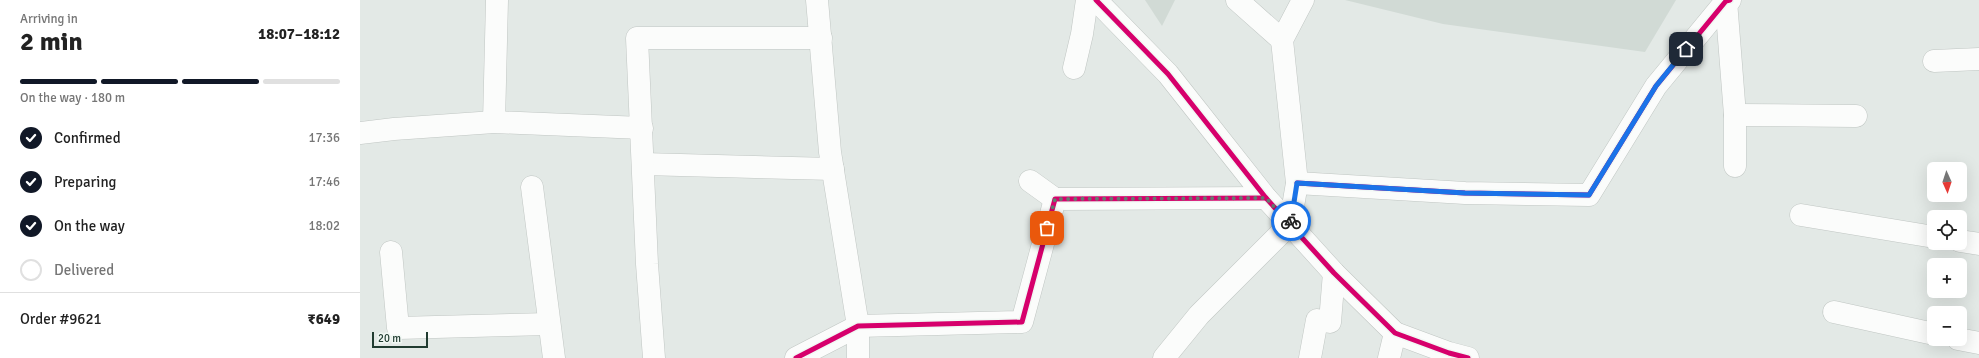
<!DOCTYPE html>
<meta charset="utf-8">
<style>
:root{--surface:#fff;--page:#f6f6f6;--text:#222;--muted:#767676;--line:#e0e0e0;--accent:#111827}
body{margin:0;font-family:Signika,sans-serif;background:var(--page);color:var(--text);height:100vh;display:flex;flex-direction:column;font-size:15px;white-space:nowrap}
*{box-sizing:border-box;margin:0}
p{font-size:13px;color:var(--muted)}
.icon{flex:none;width:22px;height:22px;fill:none;stroke:currentColor;stroke-width:2;stroke-linecap:round;stroke-linejoin:round}
.map{position:relative;flex:1;overflow:hidden}
.side{display:flex;flex-direction:column;background:var(--surface);width:360px}
.side>*{flex:none}
.needle{width:26px;rotate:177deg}
.tools{position:absolute;left:1567px;top:162px;display:grid;gap:8px}
.tools a{display:grid;place-items:center;width:40px;height:40px;border-radius:6px;background:var(--surface);box-shadow:0 4px 16px #0002;font-size:20px}
.scale{position:absolute;left:12px;bottom:10px;width:56px;box-sizing:border-box;padding-left:4px;border:2px solid #213c31;border-top:0;font-size:11px;line-height:14px;white-space:nowrap;color:#213c31;-webkit-text-stroke:3px #f1f8f4;paint-order:stroke}
.pin{position:absolute;display:grid;place-items:center;width:34px;height:34px;color:#fff;margin:-17px;border-radius:8px;box-shadow:0 2px 6px #0006}
.courier{position:absolute;display:grid;place-items:center;width:40px;height:40px;margin:-20px;border:3px solid #1a73e8;border-radius:50%;background:#fff;color:#222;box-shadow:0 1px 5px #0007}
.summary em{font-style:normal;font-weight:700}
.summary div{display:flex;flex-direction:column-reverse}
.summary{display:flex;align-items:center;justify-content:space-between;height:68px;padding:0 20px}
h1{font-size:26px;font-weight:700;line-height:30px}
.bar{display:grid;grid-template-columns:repeat(4,1fr);gap:6px 4px;align-content:center;height:48px;padding:0 20px}
.bar i{height:5px;border-radius:3px;background:var(--line)}
.bar .active{background:var(--accent)}
.bar p{grid-column:span 4}
.line{display:flex;align-items:center;gap:10px;padding:0 20px;border-top:1px solid var(--line)}
.line div{flex:1}
ol{padding:0 20px;list-style:none}
li{display:flex;align-items:center;gap:12px;height:44px}
li p{margin-inline-start:auto}
li .icon{padding:4px;border-radius:50%;background:var(--accent);color:#fff;stroke-width:4}
li:last-child{color:var(--muted)}
li i{width:22px;height:22px;border:2px solid var(--line);border-radius:50%}
main{display:flex;flex:1;min-height:0}
.map>svg:first-child{display:block}
</style>
<main>
<section class="side">
<div class="summary"><div><h1>2 min</h1><p>Arriving in</p></div><em>18:07–18:12</em></div>
<div class="bar"><i class="active"></i><i class="active"></i><i class="active"></i><i></i><p>On the way · 180 m</p></div>
<ol>
<li><svg class="icon" aria-label="check" viewBox="0 0 24 24"><path d="M5 12l5 5 9-10"/></svg>Confirmed<p>17:36</p></li>
<li><svg class="icon" aria-label="check" viewBox="0 0 24 24"><path d="M5 12l5 5 9-10"/></svg>Preparing<p>17:46</p></li>
<li><svg class="icon" aria-label="check" viewBox="0 0 24 24"><path d="M5 12l5 5 9-10"/></svg>On the way<p>18:02</p></li>
<li><i></i>Delivered</li>
</ol>
<div class="line" style="height:52px"><div>Order #9621</div><b>₹649</b></div>
</section>
<div class="map">
<svg width="1619" height="358" viewBox="0 0 1619 358">
<rect width="100%" height="100%" fill="#e3e9e6"/>
<g fill="#d1dad5">
<path d="M 785,0 L 815,0 L 802,26 Z"/>
<path d="M 985,0 L 1316,0 L 1285,52 L 1083,24 Z"/>
</g>
<g fill="none" stroke-linecap="round" stroke-linejoin="round">
<defs>
<g id="minor">
<path d="M 457,0 L 470,152 L 498,326 L 498,358"/>
<path d="M 736,0 L 808,74 L 906,198 L 974,273 L 1035,333 L 1089,353 L 1108,358"/>
<path d="M 877,0 L 922,40"/>
<path d="M 1366,1 L 1375,115 L 1375,166"/>
<path d="M 1574,61 L 1619,59"/>
<path d="M 714,68 L 722,34 L 727,0"/>
<path d="M 1375,115 L 1496,116"/>
<path d="M 134,122 L 137,0"/>
<path d="M 0,133 L 34,129 L 134,122 L 282,128"/>
<path d="M 283,164 L 473,169"/>
<path d="M 670,181 L 695,199"/>
<path d="M 937,183 L 1105,193 L 1229,195 L 1296,86 L 1366,1 L 1370,0"/>
<path d="M 172,187 L 194,358"/>
<path d="M 1441,215 L 1574,237"/>
<path d="M 1600,241 L 1619,244"/>
<path d="M 31,252 L 38,328 L 189,324"/>
<path d="M 1474,312 L 1574,334"/>
<path d="M 1598,339 L 1619,343"/>
<path d="M 294,358 L 287,264 L 277,38 L 461,38"/>
<path d="M 436,358 L 498,326 L 662,322 L 695,199 L 906,198"/>
<path d="M 804,358 L 839,315 L 930,224 L 937,183 L 922,40 L 943,0"/>
<path d="M 950,358 L 957,320 L 970,322 L 974,273"/>
<path d="M 1029,358 L 1035,333"/>
</g>
</defs>
<use href="#minor" stroke="#c0c6c3" stroke-width="23"/>
<use href="#minor" stroke="#fbfcfb" stroke-width="22"/>
<defs>
<g id="cycleway">
<path d="M 736,0 L 808,74 L 906,198 L 974,273 L 1035,333 L 1089,353 L 1108,358"/>
<path d="M 937,183 L 1105,193 L 1229,195 L 1296,86 L 1366,1 L 1370,0"/>
<path d="M 436,358 L 498,326 L 662,322 L 695,199 L 906,198"/>
</g>
</defs>
<use href="#cycleway" stroke="#f1f8f4" stroke-width="8"/>
<use href="#cycleway" stroke="#d6006c" stroke-width="5"/>
</g>
<g fill="none" stroke-linecap="round" stroke-linejoin="round">
<path stroke="#657970" stroke-width="4" stroke-dasharray="0 7.2" d="M 687,228 L 695,199 L 906,198 L 930,224 L 931,221"/>
<path stroke="#1a73e8" stroke-width="5" d="M 931,221 L 937,183 L 1105,193 L 1229,195 L 1296,86 L 1326,49"/>
</g>
</svg>
<div class="tools">
<a><svg class="needle" viewBox="-14 -14 28 28"><path d="M0-13l5 13h-10z" fill="#e53935"/><path d="M0 13l5-13h-10z" fill="#767676"/></svg></a>
<a><svg class="icon" aria-label="locate" viewBox="0 0 24 24"><circle cx="12" cy="12" r="6"/><path d="M12 2v4M12 18v4M2 12h4M18 12h4"/></svg></a>
<a>+</a>
<a>−</a>
</div>
<div class="scale">20 m</div>
<div class="pin" style="left:687px;top:228px;background:#ea580c"><svg class="icon" aria-label="bag" viewBox="0 0 24 24"><path d="M5 8h14l-1 12H6zM9 8a3 3 0 0 1 6 0"/></svg></div>
<div class="pin" style="left:1326px;top:49px;background:#1f2937"><svg class="icon" aria-label="home" viewBox="0 0 24 24"><path d="M3 11l9-7 9 7M6 9v11h12V9"/></svg></div>
<div class="courier" style="left:931px;top:221px"><svg class="icon" aria-label="bike" viewBox="0 0 24 24"><circle cx="6" cy="16" r="4"/><circle cx="18" cy="16" r="4"/><path d="M6 16l4-8h5l3 8M10 8l3 8H6M13 5h3"/></svg></div>
</div>
</main>
